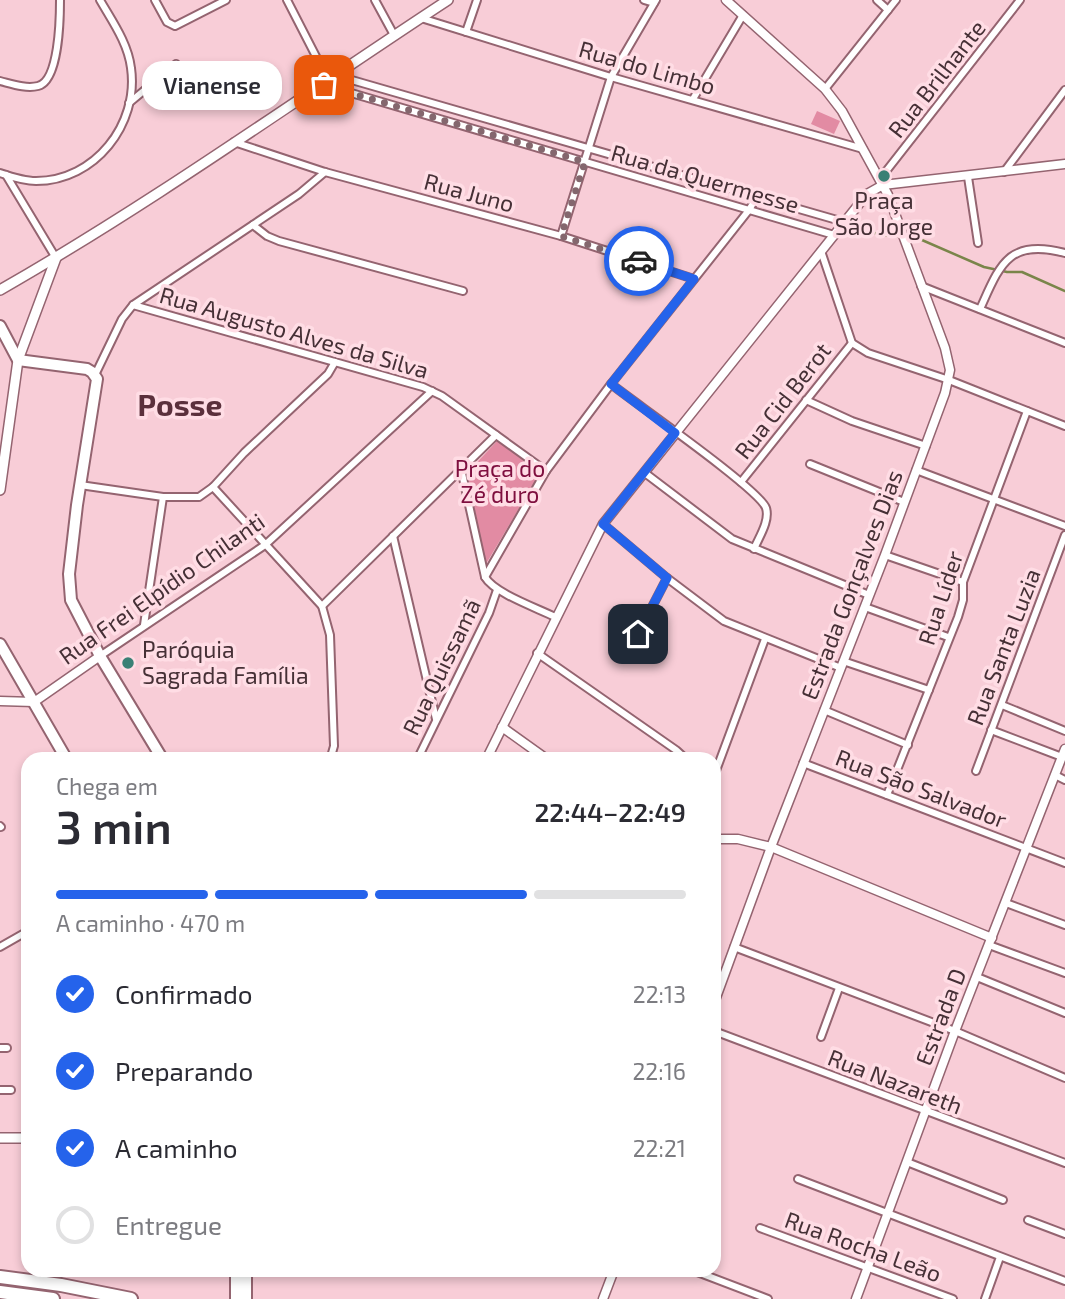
<!DOCTYPE html>
<html lang="pt">
<meta charset="utf-8">
<style>
:root{--surface:#fff;--page:#f7f7f7;--text:#2b2b33;--muted:#7c7c81;--line:#e1e1e2;--accent:#2563eb}
body{margin:0;font-family:"Exo 2",sans-serif;background:var(--page);color:var(--text);height:100vh;display:flex;flex-direction:column;font-size:26px;white-space:nowrap}
*{box-sizing:border-box;margin:0}
p{font-size:23px;color:var(--muted)}
.icon{flex:none;width:38px;height:38px;fill:none;stroke:currentColor;stroke-width:2;stroke-linecap:round;stroke-linejoin:round}
.map{position:relative;flex:1;overflow:hidden}
.sheet{position:absolute;left:21px;top:752px;width:700px;height:525px;display:flex;flex-direction:column;background:var(--surface);border-radius:21px;box-shadow:0 4px 10px #0003}
.sheet>*{flex:none}
.pin{position:absolute;display:grid;place-items:center;width:60px;height:60px;color:#fff;margin:-30px;border-radius:14px;box-shadow:0 4px 10px #0006}
.courier{position:absolute;display:grid;place-items:center;width:70px;height:70px;margin:-35px;border:5px solid #2563eb;border-radius:50%;background:#fff;color:#222;box-shadow:0 2px 9px #0007}
.bubble{position:absolute;height:49px;border-radius:21px;background:var(--surface);box-shadow:0 4px 10px #0003;font-size:23px;font-weight:600;line-height:49px;text-align:center}
.overview em{font-style:normal;font-weight:600}
.overview div{display:flex;flex-direction:column-reverse}
.overview{display:flex;align-items:center;justify-content:space-between;height:119px;padding:0 35px}
h1{font-size:46px;font-weight:600;line-height:52px}
.bar{display:grid;grid-template-columns:repeat(4,1fr);gap:10px 7px;align-content:center;height:84px;padding:0 35px}
.bar i{height:9px;border-radius:5px;background:var(--line)}
.bar .active{background:var(--accent)}
.bar p{grid-column:span 4}
ol{padding:0 35px;list-style:none}
li{display:flex;align-items:center;gap:21px;height:77px}
li p{margin-inline-start:auto}
li .icon{padding:7px;border-radius:50%;background:var(--accent);color:#fff;stroke-width:4}
li:last-child{color:var(--muted)}
li i{width:38px;height:38px;border:4px solid var(--line);border-radius:50%}
.map>svg:first-child{display:block}
</style>
<div class="map">
<svg width="1065" height="1299" viewBox="0 0 1065 1299">
<rect width="100%" height="100%" fill="#f8cdd7"/>
<g fill="#e28ba3">
<path d="M 817,111 L 840,121 L 834,134 L 811,124 Z"/>
<path d="M 498,440 L 540,473 L 486,564 L 467,473 Z"/>
</g>
<g fill="none" stroke-linecap="round" stroke-linejoin="round">
<path stroke="#7a854a" stroke-width="2.5" d="M 853,227 L 882,235 L 915,237 L 984,267 L 1007,272 L 1022,272 L 1065,291"/>
<defs>
<g id="minor">
<path d="M 155,0 L 167,22 L 175,26 L 226,0"/>
<path d="M 287,0 L 324,72 L 324,85 L 834,235"/>
<path d="M 375,0 L 394,35"/>
<path d="M 644,0 L 654,3"/>
<path d="M 877,0 L 888,10"/>
<path d="M 421,18 L 611,77 L 863,149"/>
<path d="M 466,32 L 477,0"/>
<path d="M 324,72 L 844,222"/>
<path d="M 0,81 C 12,84 26,89 38,86 C 59,81 60,19 60,0"/>
<path d="M 825,89 L 896,0"/>
<path d="M 693,99 L 743,15"/>
<path d="M 129,103 L 176,64"/>
<path d="M 234,142 L 325,172 L 561,236 L 694,279"/>
<path d="M 1004,172 L 1065,90"/>
<path d="M 0,173 C 12,177 24,181 36,181 C 95,181 139,124 131,68 C 128,43 112,21 100,0"/>
<path d="M 6,175 L 56,258"/>
<path d="M 968,177 L 978,243"/>
<path d="M 880,179 L 1020,0"/>
<path d="M 253,225 L 267,236 L 279,241 L 463,291"/>
<path d="M 561,236 L 611,77 L 656,0"/>
<path d="M 821,251 L 852,343 L 868,353 L 949,380 L 1065,426"/>
<path d="M 921,286 L 1065,343"/>
<path d="M 133,305 L 423,387 L 442,396 L 546,471"/>
<path d="M 980,309 C 1000,265 1008,238 1065,253"/>
<path d="M 95,375 L 122,319 L 133,305 L 299,194 L 325,172"/>
<path d="M 611,384 C 635,403 759,489 766,508 C 770,521 759,537 754,549"/>
<path d="M 806,400 L 852,421 L 926,446"/>
<path d="M 810,464 L 904,502"/>
<path d="M 461,469 L 485,577 C 494,593 537,608 555,617"/>
<path d="M 916,470 L 1065,526"/>
<path d="M 645,473 L 732,539 L 869,595"/>
<path d="M 741,482 L 852,343"/>
<path d="M 80,485 L 163,497 L 199,497 L 213,487 L 244,453 L 328,374 L 335,362"/>
<path d="M 213,487 L 322,606 L 330,635 L 334,746 L 330,760"/>
<path d="M 603,524 L 667,578 L 724,621 L 841,668"/>
<path d="M 393,536 L 436,719"/>
<path d="M 885,555 L 963,582"/>
<path d="M 485,577 L 546,471 L 611,384 L 749,210 L 756,198"/>
<path d="M 322,606 L 496,435"/>
<path d="M 865,607 L 948,637"/>
<path d="M 144,625 L 163,497"/>
<path d="M 638,634 L 667,578"/>
<path d="M 537,653 L 676,750 L 687,760"/>
<path d="M 100,656 L 265,545 L 432,391"/>
<path d="M 843,661 L 929,690"/>
<path d="M 1002,705 L 1065,731"/>
<path d="M 824,710 L 908,745"/>
<path d="M 991,730 L 1062,757"/>
<path d="M 417,760 L 489,613 L 497,590"/>
<path d="M 803,763 L 1065,863"/>
<path d="M 976,771 L 1065,535"/>
<path d="M 1055,775 L 1065,780"/>
<path d="M 714,776 L 765,639"/>
<path d="M 887,795 L 958,617 L 963,600 L 963,582 L 1027,411"/>
<path d="M 0,826 L 1,827"/>
<path d="M 1006,903 L 1065,925"/>
<path d="M 989,945 L 1065,973"/>
<path d="M 0,947 L 28,931"/>
<path d="M 734,947 L 955,1031 L 1065,1078"/>
<path d="M 977,977 L 1065,1013"/>
<path d="M 714,1031 L 1065,1163"/>
<path d="M 821,1037 L 839,988"/>
<path d="M 0,1048 L 7,1048"/>
<path d="M 0,1090 L 11,1090"/>
<path d="M 907,1162 L 1003,1200"/>
<path d="M 798,1179 L 1065,1281"/>
<path d="M 1028,1220 L 1065,1234"/>
<path d="M 760,1228 L 953,1299"/>
<path d="M 692,1270 L 768,1299"/>
<path d="M 985,1299 L 1000,1257"/>
</g>
<g id="tertiary">
<path d="M 0,701 L 34,702 L 100,656"/>
<path d="M 502,727 L 548,760"/>
<path d="M 486,760 L 603,524 L 867,194 L 883,185 L 1065,164"/>
<path d="M 714,839 L 738,839 L 771,847 L 992,938"/>
<path d="M 714,1003 L 771,847 L 885,555 L 945,393 L 950,370 L 945,348 L 888,195 L 842,111 L 825,89 L 726,0"/>
<path d="M 603,1299 L 614,1270"/>
<path d="M 856,1299 L 955,1031 L 1065,749"/>
</g>
<g id="secondary">
<path d="M 0,290 C 154,202 300,97 448,0"/>
<path d="M 0,490 L 18,360 L 56,258"/>
<path d="M 0,1138 L 28,1138"/>
</g>
<g id="primary">
<path d="M 0,326 L 18,360 L 87,369 L 92,372 L 97,379 L 77,505 L 69,574 L 71,600 L 100,656 L 163,760"/>
<path d="M 0,644 L 67,760"/>
<path d="M 236,1270 L 236,1299"/>
<path d="M 246,1270 L 246,1299"/>
</g>
<g id="motorway">
<path d="M 0,1277 L 61,1285 L 131,1299"/>
<path d="M 0,1292 L 53,1299"/>
</g>
</defs>
<use href="#minor" stroke="#946470" stroke-width="10"/>
<use href="#tertiary" stroke="#946470" stroke-width="11"/>
<use href="#secondary" stroke="#946470" stroke-width="12"/>
<use href="#primary" stroke="#946470" stroke-width="14"/>
<use href="#motorway" stroke="#946470" stroke-width="16"/>
<use href="#minor" stroke="#fff" stroke-width="6"/>
<use href="#tertiary" stroke="#fff" stroke-width="8"/>
<use href="#secondary" stroke="#fff" stroke-width="9"/>
<use href="#primary" stroke="#fff" stroke-width="10"/>
<use href="#motorway" stroke="#fff" stroke-width="12"/>
</g>
<g fill="none" stroke-linecap="round" stroke-linejoin="round">
<path stroke="#84676e" stroke-width="7" stroke-dasharray="0 12.6" d="M 324,85 L 585,162 L 561,236 L 639,261"/>
<path stroke="#2563eb" stroke-width="9" d="M 638,634 L 667,578 L 603,524 L 675,433 L 611,384 L 694,279 L 639,261"/>
</g>
<g fill="#3a8075" stroke="#ffdde5" stroke-width="2.5">
<circle cx="884" cy="176" r="7"/>
<circle cx="128" cy="663" r="7"/>
</g>
<g text-anchor="middle" stroke-width="7" stroke-linejoin="round" paint-order="stroke">
<g font-size="23" fill="#463036" stroke="#ffdde5">
<text transform="translate(647 68) rotate(16)" y="8">Rua do Limbo</text>
<text transform="translate(937 79) rotate(-52)" y="8">Rua Brilhante</text>
<text transform="translate(705 179) rotate(16)" y="8">Rua da Quermesse</text>
<text transform="translate(469 193) rotate(15)" y="8">Rua Juno</text>
<text transform="translate(294 333) rotate(16)" y="8">Rua Augusto Alves da Silva</text>
<text transform="translate(783 401) rotate(-52)" y="8">Rua Cid Berot</text>
<text transform="translate(852 585) rotate(-69)" y="8">Estrada Gonçalves Dias</text>
<text transform="translate(162 589) rotate(-35)" y="8">Rua Frei Elpídio Chilanti</text>
<text transform="translate(941 598) rotate(-72)" y="8">Rua Líder</text>
<text transform="translate(1004 647) rotate(-69)" y="8">Rua Santa Luzia</text>
<text transform="translate(442 667) rotate(-64)" y="8">Rua Quissamã</text>
<text transform="translate(921 789) rotate(21)" y="8">Rua São Salvador</text>
<text transform="translate(941 1017) rotate(-69)" y="8">Estrada D</text>
<text transform="translate(895 1082) rotate(21)" y="8">Rua Nazareth</text>
<text transform="translate(863 1247) rotate(20)" y="8">Rua Rocha Leão</text>
</g>
<g font-size="23" fill="#463036" stroke="#ffdde5">
<text x="884" y="209">Praça<tspan x="884" dy="26">São Jorge</tspan></text>
<text x="142" y="658" text-anchor="start">Paróquia<tspan x="142" dy="26">Sagrada Família</tspan></text>
</g>
<g font-size="23" fill="#7f0f3f" stroke="#ffdde5">
<text x="500" y="477">Praça do<tspan x="500" dy="26">Zé duro</tspan></text>
</g>
<g font-size="30" font-weight="bold" fill="#5b303c" stroke="#ffdde5">
<text x="180" y="416">Posse</text>
</g>
</g>
</svg>
<div class="pin" style="left:324px;top:85px;background:#ea580c"><svg class="icon" aria-label="bag" viewBox="0 0 24 24"><path d="M5 8h14l-1 12H6zM9 8a3 3 0 0 1 6 0"/></svg></div>
<div class="pin" style="left:638px;top:634px;background:#1f2937"><svg class="icon" aria-label="home" viewBox="0 0 24 24"><path d="M3 11l9-7 9 7M6 9v11h12V9"/></svg></div>
<div class="courier" style="left:639px;top:261px"><svg class="icon" aria-label="car" viewBox="0 0 24 24"><path d="M5 17H2v-5l4-1 3-4h7l3 4 3 1v5h-3M9 17h6M6 11h13"/><circle cx="7" cy="17" r="2"/><circle cx="17" cy="17" r="2"/></svg></div>
<div class="bubble" style="left:142px;top:61px;width:140px">Vianense</div>
<section class="sheet">
<div class="overview"><div><h1>3 min</h1><p>Chega em</p></div><em>22:44–22:49</em></div>
<div class="bar"><i class="active"></i><i class="active"></i><i class="active"></i><i></i><p>A caminho · 470 m</p></div>
<ol>
<li><svg class="icon" aria-label="check" viewBox="0 0 24 24"><path d="M5 12l5 5 9-10"/></svg>Confirmado<p>22:13</p></li>
<li><svg class="icon" aria-label="check" viewBox="0 0 24 24"><path d="M5 12l5 5 9-10"/></svg>Preparando<p>22:16</p></li>
<li><svg class="icon" aria-label="check" viewBox="0 0 24 24"><path d="M5 12l5 5 9-10"/></svg>A caminho<p>22:21</p></li>
<li><i></i>Entregue</li>
</ol>
</section>
</div>
